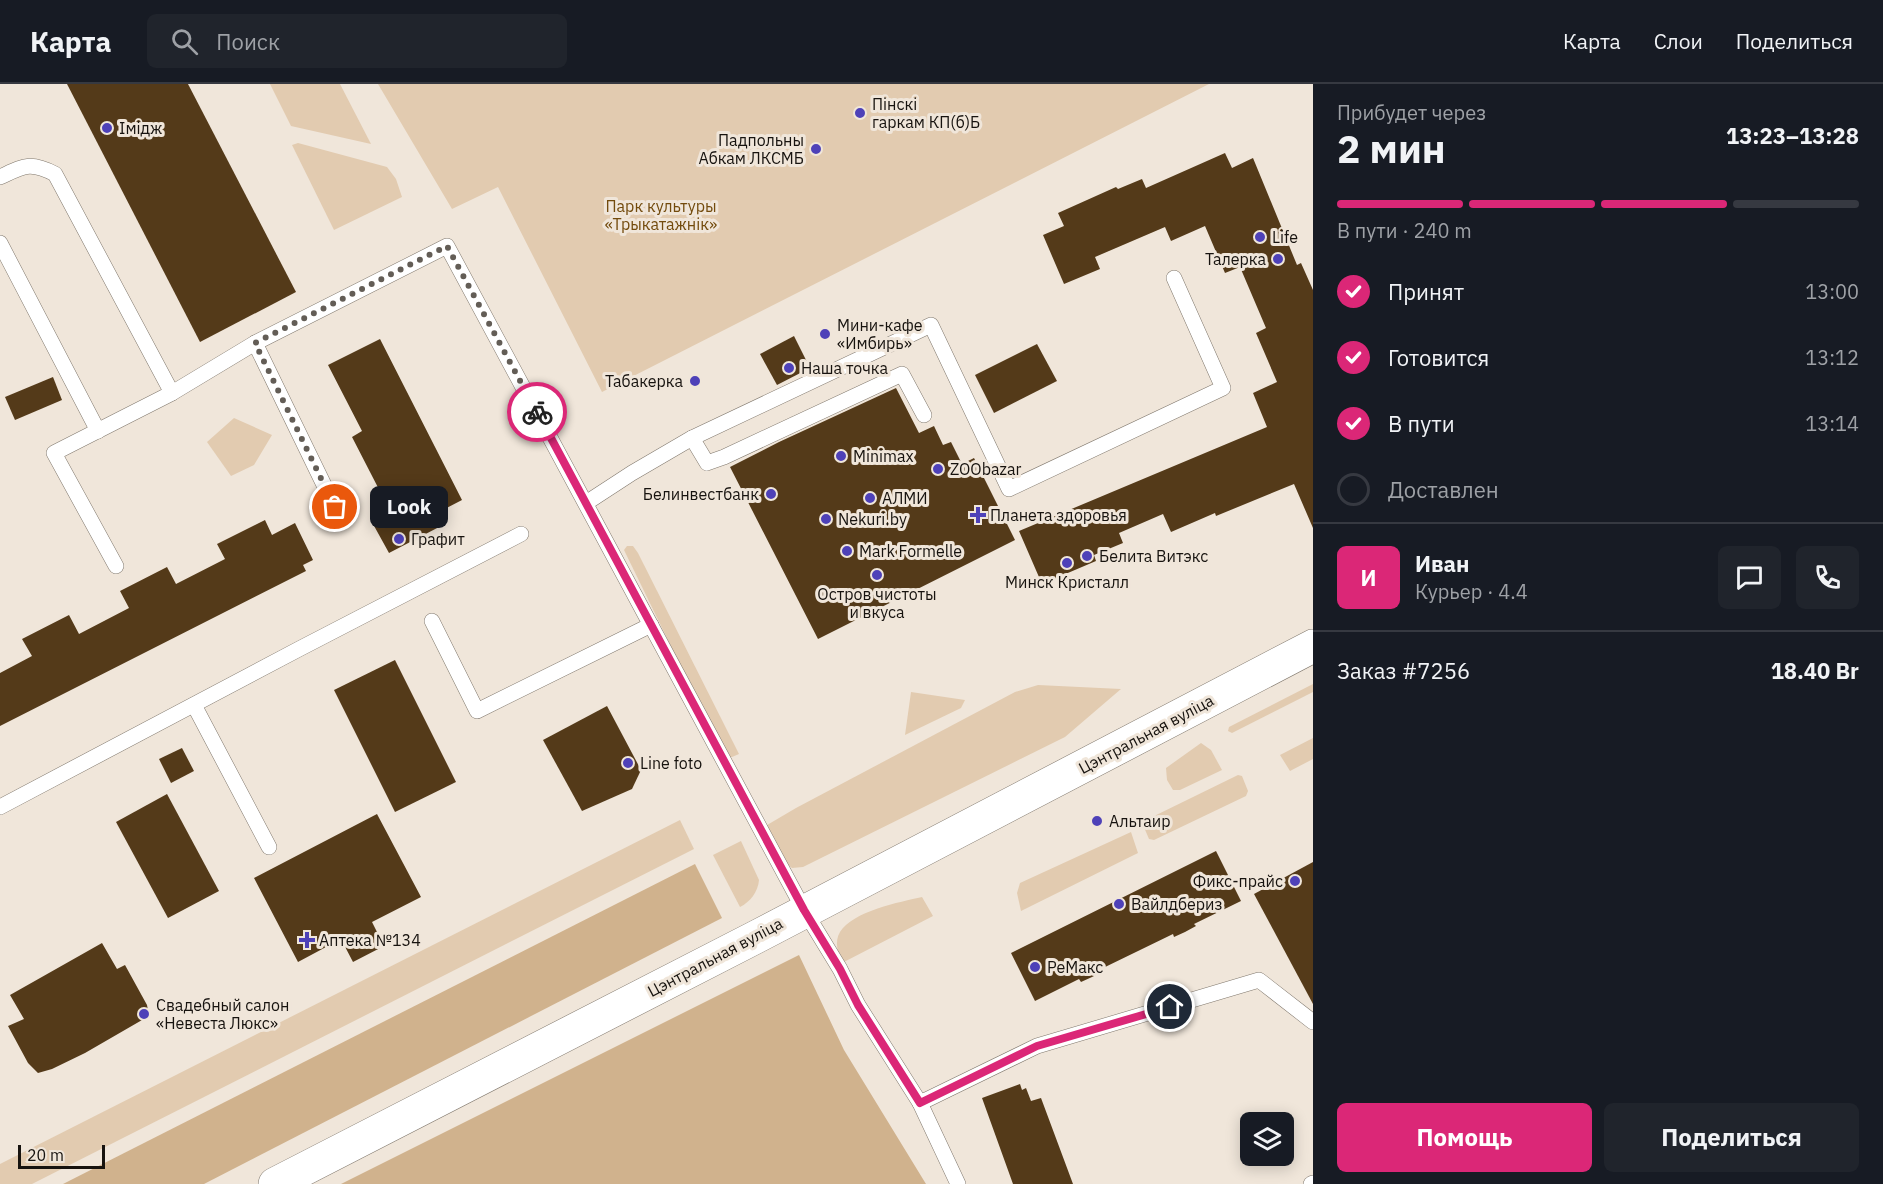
<!DOCTYPE html>
<html lang="ru">
<meta charset="utf-8">
<style>
:root{--surface:#171b24;--page:#20242c;--text:#f1f3f6;--muted:#9ea1a6;--line:#363941;--accent:#db2777}
body{margin:0;font-family:"IBM Plex Sans",sans-serif;background:var(--page);color:var(--text);height:100vh;display:flex;flex-direction:column;font-size:22px;white-space:nowrap}
*{box-sizing:border-box;margin:0}
p{font-size:20px;color:var(--muted)}
.icon{flex:none;width:33px;height:33px;fill:none;stroke:currentColor;stroke-width:2;stroke-linecap:round;stroke-linejoin:round}
.map{position:relative;flex:1;overflow:hidden}
.panel{display:flex;flex-direction:column;background:var(--surface);width:570px}
.panel>*{flex:none}
.tools{position:absolute;left:1240px;top:1028px;display:grid;gap:12px}
.tools a{display:grid;place-items:center;width:54px;height:54px;border-radius:9px;background:var(--surface);box-shadow:0 3px 15px #0003;font-size:30px}
.scale{position:absolute;left:18px;bottom:15px;width:87px;box-sizing:border-box;padding-left:6px;border:3px solid #17130f;border-top:0;font-size:16px;line-height:21px;white-space:nowrap;color:#17130f;-webkit-text-stroke:4px #f0e6da;paint-order:stroke}
.pin{position:absolute;display:grid;place-items:center;width:51px;height:51px;color:#fff;margin:-26px;border:3px solid #fff;border-radius:50%;box-shadow:0 2px 6px #0007}
.courier{position:absolute;display:grid;place-items:center;width:60px;height:60px;margin:-30px;border:4px solid #db2777;border-radius:50%;background:#fff;color:#222;box-shadow:0 2px 8px #0007}
.bubble{position:absolute;height:42px;border-radius:9px;background:var(--surface);box-shadow:0 3px 15px #0003;font-size:20px;font-weight:800;line-height:42px;text-align:center}
.overview em{font-style:normal;font-weight:800}
.overview div{display:flex;flex-direction:column-reverse}
.overview{display:flex;align-items:center;justify-content:space-between;height:102px;padding:0 24px}
h1{font-size:39px;font-weight:800;line-height:45px}
.bar{display:grid;grid-template-columns:repeat(4,1fr);gap:9px 6px;align-content:center;height:72px;padding:0 24px}
.bar i{height:8px;border-radius:4px;background:var(--line)}
.bar .current{background:var(--accent)}
.bar p{grid-column:span 4}
.line{display:flex;align-items:center;gap:15px;padding:0 24px;border-top:2px solid var(--line)}
.line div{flex:1}
.round{display:grid;place-items:center;flex:none;width:63px;height:63px;border-radius:9px;background:var(--page)}
ol{padding:0 24px;list-style:none}
li{display:flex;align-items:center;gap:18px;height:66px}
li p{margin-inline-start:auto}
li .icon{padding:6px;border-radius:50%;background:var(--accent);color:#fff;stroke-width:4}
li:last-child{color:var(--muted)}
li i{width:33px;height:33px;border:3px solid var(--line);border-radius:50%}
.action{display:flex;gap:12px;margin-top:auto;padding:12px 24px}
.action a{flex:1;height:69px;border-radius:9px;background:var(--accent);color:#fff;font-size:24px;font-weight:800;line-height:69px;text-align:center}
.action a+a{background:var(--page);color:var(--text)}
header{display:flex;align-items:center;gap:36px;box-sizing:border-box;height:84px;padding:0 30px;background:var(--surface);border-bottom:2px solid var(--line)}
header strong{font-size:28px}
nav{display:flex;gap:33px;margin-inline-start:auto;font-size:21px}
.search{width:420px;height:54px;background:var(--page);display:flex;align-items:center;gap:15px;box-sizing:border-box;padding:0 21px;border-radius:9px;color:var(--muted);font-size:22px}
main{display:flex;flex:1;min-height:0}
.map>svg:first-child{display:block}
</style>
<header>
<strong>Карта</strong>
<div class="search"><svg class="icon" aria-label="search" viewBox="0 0 24 24"><circle cx="10" cy="10" r="6"/><path d="M15 15l6 6"/></svg>Поиск</div>
<nav><a>Карта</a><a>Слои</a><a>Поделиться</a></nav>
</header>
<main>
<div class="map">
<svg width="1313" height="1100" viewBox="0 0 1313 1100">
<rect width="100%" height="100%" fill="#f0e6da"/>
<g fill="#e2cbb0">
<path d="M 270,0 L 340,0 L 371,60 L 291,42 Z"/>
<path d="M 378,0 L 1209,0 L 602,308 L 498,103 L 452,125 Z"/>
<path d="M 298,59 L 387,83 L 396,95 L 402,113 L 334,146 L 292,61 Z"/>
<path d="M 234,334 L 272,351 L 254,381 L 231,392 L 207,358 Z"/>
<path d="M 627,462 L 633,462 L 638,469 L 739,670 L 732,673 L 725,673 L 624,466 Z"/>
<path d="M 1313,600 L 1313,608 L 1232,649 L 1228,647 L 1229,643 Z"/>
<path d="M 1038,601 L 1121,605 L 1065,653 L 803,783 L 792,784 L 780,775 L 762,744 L 796,724 L 1015,608 Z"/>
<path d="M 911,608 L 965,616 L 961,624 L 905,651 Z"/>
<path d="M 1313,654 L 1313,675 L 1290,687 L 1280,671 Z"/>
<path d="M 1201,659 L 1211,666 L 1222,686 L 1180,706 L 1173,706 L 1167,696 L 1166,684 Z"/>
<path d="M 1238,691 L 1242,692 L 1248,707 L 1246,712 L 1154,756 L 1149,755 L 1143,741 L 1144,737 Z"/>
<path d="M 680,736 L 694,765 L 32,1100 L 0,1100 L 0,1080 Z"/>
<path d="M 1131,748 L 1138,769 L 1021,827 L 1017,809 L 1020,799 Z"/>
<path d="M 741,757 L 759,796 C 758,808 750,818 740,823 L 713,771 Z"/>
<path d="M 922,813 L 933,832 L 842,879 C 838,869 834,858 840,848 C 853,827 900,818 922,813 Z"/>
</g>
<g fill="#d0b28d">
<path d="M 695,780 L 722,834 L 204,1100 L 63,1100 Z"/>
<path d="M 799,871 L 844,966 L 926,1100 L 341,1100 Z"/>
</g>
<g fill="#543a19">
<path d="M 67,0 L 188,0 L 296,208 L 200,258 Z"/>
<path d="M 1225,69 L 1232,84 L 1253,74 L 1297,181 L 1301,179 L 1313,206 L 1313,444 L 1294,400 L 1216,432 L 1215,429 L 1171,448 L 1163,430 L 1119,449 L 1123,459 L 1094,471 L 1096,477 L 1042,500 L 1019,447 L 1267,343 L 1253,309 L 1277,298 L 1256,249 L 1266,244 L 1240,183 L 1225,189 L 1205,142 L 1171,157 L 1165,143 L 1095,173 L 1100,185 L 1064,200 L 1043,151 L 1064,142 L 1058,129 L 1116,103 L 1118,105 L 1142,95 L 1146,104 Z"/>
<path d="M 794,252 L 810,284 L 777,301 L 760,270 Z"/>
<path d="M 380,255 L 462,416 L 435,430 L 441,442 L 389,469 L 373,440 L 387,433 L 382,424 L 387,421 L 352,353 L 362,347 L 328,281 Z"/>
<path d="M 1037,260 L 1057,297 L 994,329 L 975,291 Z"/>
<path d="M 53,293 L 62,316 L 15,336 L 5,313 Z"/>
<path d="M 896,304 L 919,349 L 934,342 L 943,361 L 951,358 L 962,380 L 974,374 L 1015,456 L 818,555 L 730,383 L 779,358 Z"/>
<path d="M 265,436 L 272,451 L 295,439 L 313,476 L 303,481 L 306,487 L 0,642 L 0,589 L 32,572 L 22,555 L 69,531 L 79,550 L 129,524 L 120,507 L 167,483 L 176,500 L 225,475 L 217,460 Z"/>
<path d="M 395,576 L 456,698 L 395,728 L 334,606 Z"/>
<path d="M 607,622 L 641,686 L 632,705 L 582,727 L 543,656 Z"/>
<path d="M 182,664 L 194,687 L 171,699 L 159,675 Z"/>
<path d="M 167,710 L 219,807 L 168,834 L 116,738 Z"/>
<path d="M 377,730 L 421,813 L 372,838 L 384,862 L 353,878 L 341,855 L 298,878 L 254,794 Z"/>
<path d="M 1216,767 L 1241,817 L 1194,840 L 1196,842 L 1185,848 L 1174,853 L 1173,850 L 1101,885 L 1102,888 L 1092,893 L 1081,898 L 1079,895 L 1035,917 L 1011,869 Z"/>
<path d="M 1313,778 L 1313,920 L 1254,810 Z"/>
<path d="M 102,859 L 117,885 L 125,881 L 147,921 L 149,932 L 85,969 L 52,985 L 38,989 L 28,979 L 8,942 L 24,935 L 10,911 Z"/>
<path d="M 1020,1000 L 1022,1006 L 1026,1004 L 1031,1017 L 1041,1014 L 1073,1100 L 1013,1100 L 982,1014 Z"/>
</g>
<g fill="none" stroke-linecap="round" stroke-linejoin="round">
<defs>
<g id="lane">
<path d="M 0,93 C 24,82 30,77 55,90 L 172,309"/>
<path d="M 0,159 L 98,347"/>
<path d="M 255,259 L 342,438"/>
<path d="M 692,354 L 707,379 L 724,373 L 902,290 L 924,331"/>
<path d="M 586,419 L 632,389 L 692,354 L 931,241 L 1009,405 L 1223,304 L 1174,194"/>
<path d="M 116,482 L 54,369 L 172,309 L 255,259 L 447,162 L 804,826 L 840,885 L 858,921 L 920,1019 L 1037,962 L 1259,896 L 1313,938"/>
<path d="M 432,537 L 477,627 L 651,541"/>
<path d="M 194,621 L 269,763"/>
<path d="M 0,723 L 299,565 L 521,450"/>
<path d="M 920,1019 L 958,1100"/>
<path d="M 1311,1100 L 1313,1099"/>
</g>
<path id="secondary" d="M 275,1100 L 756,853 L 1313,562"/>
</defs>
<use href="#lane" stroke="#80786d" stroke-width="16"/>
<use href="#secondary" stroke="#80786d" stroke-width="34"/>
<use href="#lane" stroke="#fff" stroke-width="15"/>
<use href="#secondary" stroke="#fff" stroke-width="33"/>
</g>
<g fill="none" stroke-linecap="round" stroke-linejoin="round">
<path stroke="#635d56" stroke-width="6" stroke-dasharray="0 10.8" d="M 335,423 L 255,259 L 447,162 L 537,328"/>
<path stroke="#db2777" stroke-width="8" d="M 537,328 L 804,826 L 840,885 L 858,921 L 920,1019 L 1037,962 L 1170,923"/>
</g>
<g fill="#4e41b8" stroke="#f0e6da" stroke-width="2">
<circle cx="860" cy="29" r="6"/>
<circle cx="107" cy="44" r="6"/>
<circle cx="816" cy="65" r="6"/>
<circle cx="1260" cy="153" r="6"/>
<circle cx="1278" cy="175" r="6"/>
<circle cx="825" cy="250" r="6"/>
<circle cx="789" cy="284" r="6"/>
<circle cx="695" cy="297" r="6"/>
<circle cx="841" cy="372" r="6"/>
<circle cx="938" cy="385" r="6"/>
<circle cx="771" cy="410" r="6"/>
<circle cx="870" cy="414" r="6"/>
<path d="M975 422h6v6h6v6h-6v6h-6v-6h-6v-6h6z"/>
<circle cx="826" cy="435" r="6"/>
<circle cx="399" cy="455" r="6"/>
<circle cx="847" cy="467" r="6"/>
<circle cx="1087" cy="472" r="6"/>
<circle cx="1067" cy="479" r="6"/>
<circle cx="877" cy="491" r="6"/>
<circle cx="628" cy="679" r="6"/>
<circle cx="1097" cy="737" r="6"/>
<circle cx="1295" cy="797" r="6"/>
<circle cx="1119" cy="820" r="6"/>
<path d="M304 847h6v6h6v6h-6v6h-6v-6h-6v-6h6z"/>
<circle cx="1035" cy="883" r="6"/>
<circle cx="144" cy="930" r="6"/>
</g>
<g text-anchor="middle" stroke-width="6" stroke-linejoin="round" paint-order="stroke">
<g font-size="16" fill="#17130f" stroke="#f0e6da" text-anchor="start">
<text x="872" y="26">Пінскі<tspan x="872" dy="18">гаркам КП(б)Б</tspan></text>
<text x="119" y="50">Імідж</text>
<text x="804" y="62" text-anchor="end">Падпольны<tspan x="804" dy="18">Абкам ЛКСМБ</tspan></text>
<text x="1272" y="159">Life</text>
<text x="1266" y="181" text-anchor="end">Талерка</text>
<text x="837" y="247">Мини-кафе<tspan x="837" dy="18">«Имбирь»</tspan></text>
<text x="801" y="290">Наша точка</text>
<text x="683" y="303" text-anchor="end">Табакерка</text>
<text x="853" y="378">Minimax</text>
<text x="950" y="391">ZOObazar</text>
<text x="759" y="416" text-anchor="end">Белинвестбанк</text>
<text x="882" y="420">АЛМИ</text>
<text x="990" y="437">Планета здоровья</text>
<text x="838" y="441">Nekuri.by</text>
<text x="411" y="461">Графит</text>
<text x="859" y="473">Mark Formelle</text>
<text x="1099" y="478">Белита Витэкс</text>
<text x="1067" y="504" text-anchor="middle">Минск Кристалл</text>
<text x="877" y="516" text-anchor="middle">Остров чистоты<tspan x="877" dy="18">и вкуса</tspan></text>
<text x="640" y="685">Line foto</text>
<text x="1109" y="743">Альтаир</text>
<text x="1283" y="803" text-anchor="end">Фикс-прайс</text>
<text x="1131" y="826">Вайлдбериз</text>
<text x="319" y="862">Аптека №134</text>
<text x="1047" y="889">РеМакс</text>
<text x="156" y="927">Свадебный салон<tspan x="156" dy="18">«Невеста Люкс»</tspan></text>
</g>
<g font-size="16" fill="#734b0d" stroke="#f0e6da">
<text x="661" y="128">Парк культуры<tspan x="661" dy="18">«Трыкатажнік»</tspan></text>
</g>
<g font-size="16" fill="#17130f" stroke="#f0e6da">
<text transform="translate(1146 650) rotate(-28)" y="6">Цэнтральная вуліца</text>
<text transform="translate(715 873) rotate(-28)" y="6">Цэнтральная вуліца</text>
</g>
</g>
</svg>
<div class="tools">
<a><svg class="icon" aria-label="layers" viewBox="0 0 24 24"><path d="M12 4l9 5-9 5-9-5zM3 14l9 5 9-5"/></svg></a>
</div>
<div class="scale">20 m</div>
<div class="pin" style="left:335px;top:423px;background:#ea580c"><svg class="icon" aria-label="bag" viewBox="0 0 24 24"><path d="M5 8h14l-1 12H6zM9 8a3 3 0 0 1 6 0"/></svg></div>
<div class="pin" style="left:1170px;top:923px;background:#1f2937"><svg class="icon" aria-label="home" viewBox="0 0 24 24"><path d="M3 11l9-7 9 7M6 9v11h12V9"/></svg></div>
<div class="courier" style="left:537px;top:328px"><svg class="icon" aria-label="bike" viewBox="0 0 24 24"><circle cx="6" cy="16" r="4"/><circle cx="18" cy="16" r="4"/><path d="M6 16l4-8h5l3 8M10 8l3 8H6M13 5h3"/></svg></div>
<div class="bubble" style="left:370px;top:402px;width:78px">Look</div>
</div>
<section class="panel">
<div class="overview"><div><h1>2 мин</h1><p>Прибудет через</p></div><em>13:23–13:28</em></div>
<div class="bar"><i class="current"></i><i class="current"></i><i class="current"></i><i></i><p>В пути · 240 m</p></div>
<ol>
<li><svg class="icon" aria-label="check" viewBox="0 0 24 24"><path d="M5 12l5 5 9-10"/></svg>Принят<p>13:00</p></li>
<li><svg class="icon" aria-label="check" viewBox="0 0 24 24"><path d="M5 12l5 5 9-10"/></svg>Готовится<p>13:12</p></li>
<li><svg class="icon" aria-label="check" viewBox="0 0 24 24"><path d="M5 12l5 5 9-10"/></svg>В пути<p>13:14</p></li>
<li><i></i>Доставлен</li>
</ol>
<div class="line" style="height:108px"><b class="round" style="background:var(--accent);color:#fff">И</b><div><b>Иван</b><p>Курьер · 4.4</p></div><a class="round"><svg class="icon" aria-label="chat" viewBox="0 0 24 24"><path d="M4 5h16v11H9l-5 4z"/></svg></a><a class="round"><svg class="icon" aria-label="phone" viewBox="0 0 24 24"><path d="M5 4h4l2 5-3 2q2 4 5 5l2-3 5 2v4C11 20 4 13 5 4z"/></svg></a></div>
<div class="line" style="height:78px"><div>Заказ #7256</div><b>18.40 Br</b></div>
<div class="action"><a>Помощь</a><a>Поделиться</a></div>
</section>
</main>
